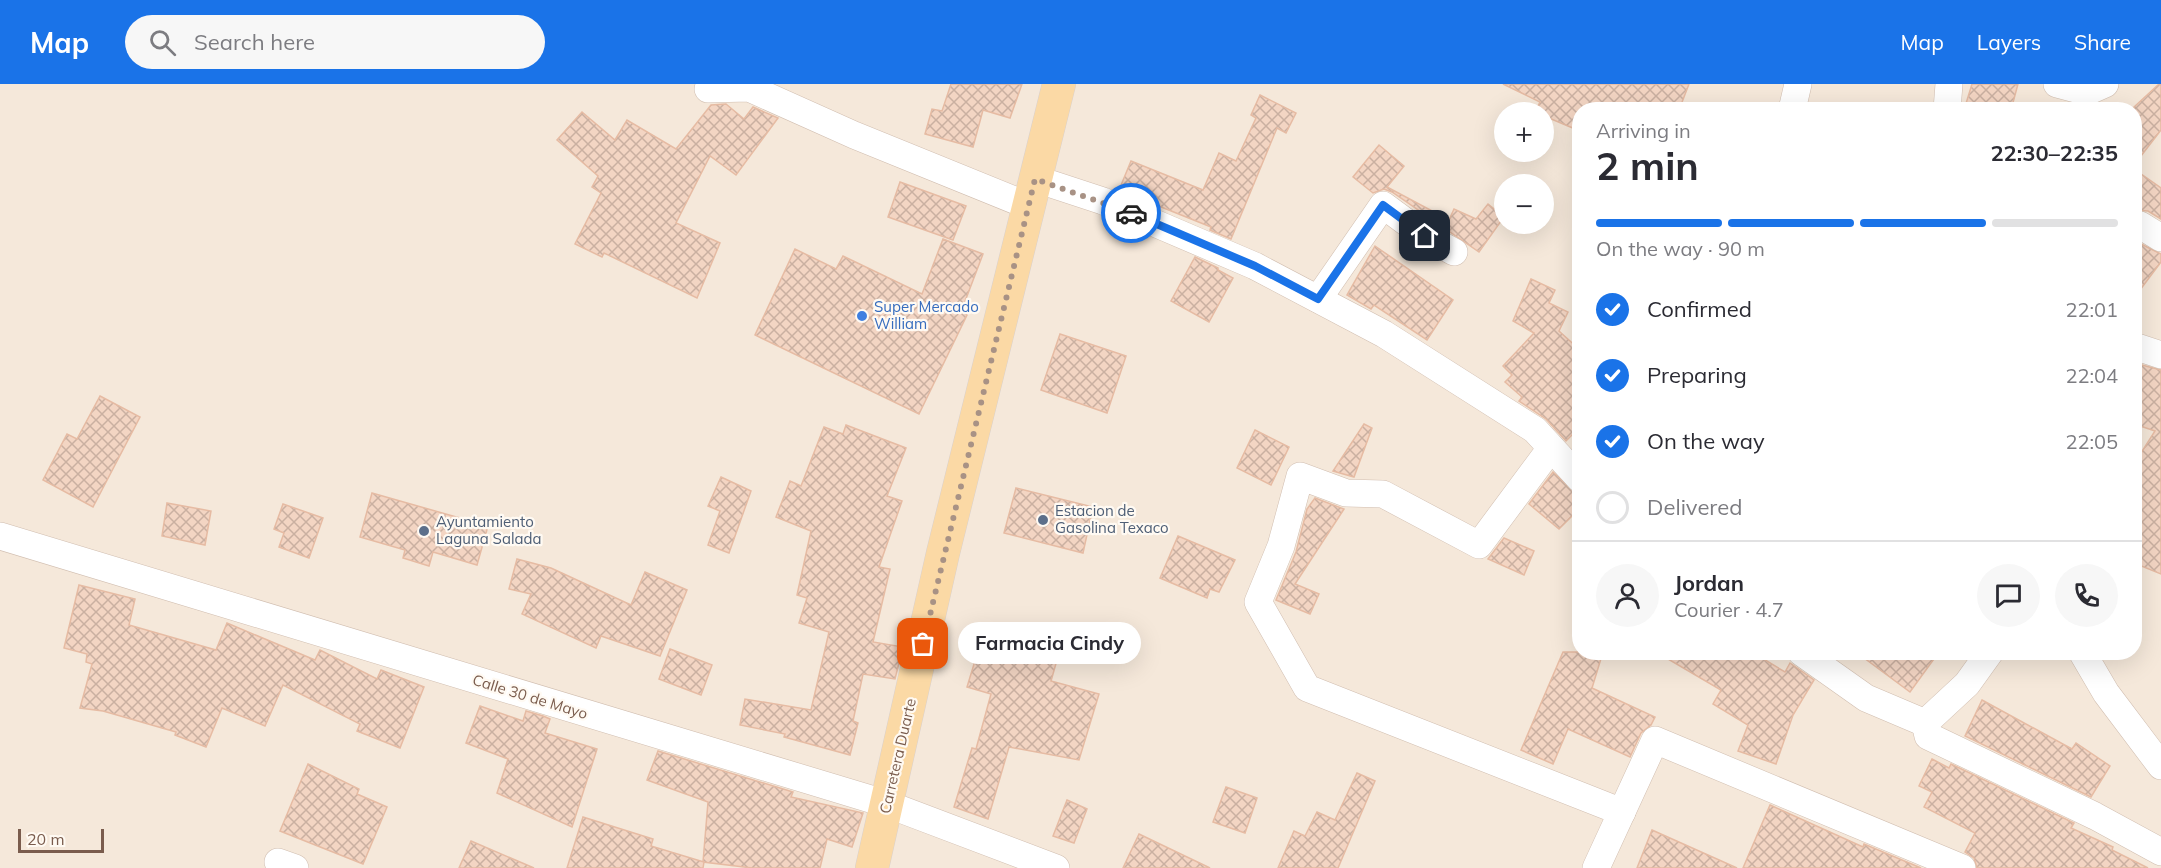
<!DOCTYPE html>
<meta charset="utf-8">
<style>
:root{--surface:#fff;--page:#f7f7f7;--text:#2b2b33;--muted:#7c7c81;--line:#e1e1e2;--accent:#1a73e8}
body{margin:0;font-family:Mulish,sans-serif;background:var(--page);color:var(--text);height:100vh;display:flex;flex-direction:column;font-size:22px;white-space:nowrap}
*{box-sizing:border-box;margin:0}
p{font-size:20px;color:var(--muted)}
.icon{flex:none;width:33px;height:33px;fill:none;stroke:currentColor;stroke-width:2;stroke-linecap:round;stroke-linejoin:round}
.map{position:relative;flex:1;overflow:hidden}
.details{position:absolute;left:1572px;top:18px;width:570px;height:558px;display:flex;flex-direction:column;background:var(--surface);border-radius:24px;box-shadow:0 6px 24px #0002}
.details>*{flex:none}
.controls{position:absolute;left:1494px;top:18px;display:grid;gap:12px}
.controls a{display:grid;place-items:center;width:60px;height:60px;border-radius:50%;background:var(--surface);box-shadow:0 6px 24px #0002;font-size:30px}
.scale{position:absolute;left:18px;bottom:15px;width:86px;box-sizing:border-box;padding-left:6px;border:3px solid #7a5c4d;border-top:0;font-size:16px;line-height:21px;white-space:nowrap;color:#7a5c4d;-webkit-text-stroke:4px #fffaf3;paint-order:stroke}
.pin{position:absolute;display:grid;place-items:center;width:51px;height:51px;color:#fff;margin:-26px;border-radius:12px;box-shadow:0 3px 9px #0006}
.courier{position:absolute;display:grid;place-items:center;width:60px;height:60px;margin:-30px;border:4px solid #1a73e8;border-radius:50%;background:#fff;color:#222;box-shadow:0 2px 8px #0007}
.bubble{position:absolute;height:42px;border-radius:21px;background:var(--surface);box-shadow:0 6px 24px #0002;font-size:20px;font-weight:700;line-height:42px;text-align:center}
.headline em{font-style:normal;font-weight:700}
.headline div{display:flex;flex-direction:column-reverse}
.headline{display:flex;align-items:center;justify-content:space-between;height:102px;padding:0 24px}
h1{font-size:39px;font-weight:700;line-height:45px}
.bar{display:grid;grid-template-columns:repeat(4,1fr);gap:9px 6px;align-content:center;height:72px;padding:0 24px}
.bar i{height:8px;border-radius:4px;background:var(--line)}
.bar .selected{background:var(--accent)}
.bar p{grid-column:span 4}
.line{display:flex;align-items:center;gap:15px;padding:0 24px;border-top:2px solid var(--line)}
.line div{flex:1}
.round{display:grid;place-items:center;flex:none;width:63px;height:63px;border-radius:32px;background:var(--page)}
ol{padding:0 24px;list-style:none}
li{display:flex;align-items:center;gap:18px;height:66px}
li p{margin-inline-start:auto}
li .icon{padding:6px;border-radius:50%;background:var(--accent);color:#fff;stroke-width:4}
li:last-child{color:var(--muted)}
li i{width:33px;height:33px;border:3px solid var(--line);border-radius:50%}
header{display:flex;align-items:center;gap:36px;box-sizing:border-box;height:84px;padding:0 30px;background:var(--accent);color:#fff}
header strong{font-size:28px}
nav{display:flex;gap:33px;margin-inline-start:auto;font-size:21px}
.search{width:420px;height:54px;background:var(--page);display:flex;align-items:center;gap:15px;box-sizing:border-box;padding:0 21px;border-radius:33px;color:var(--muted);font-size:22px}
.map>svg:first-child{display:block}
</style>
<header>
<strong>Map</strong>
<div class="search"><svg class="icon" aria-label="search" viewBox="0 0 24 24"><circle cx="10" cy="10" r="6"/><path d="M15 15l6 6"/></svg>Search here</div>
<nav><a>Map</a><a>Layers</a><a>Share</a></nav>
</header>
<div class="map">
<svg width="2161" height="784" viewBox="0 0 2161 784">
<defs>
<pattern id="building-cross-hatch" width="8" height="8" patternUnits="userSpaceOnUse" patternTransform="scale(1.5)"><rect width="8" height="8" fill="#f3d5c3"/><path d="M0 0l8 8M0 8l8-8" fill="none" stroke="#cab0a1"/></pattern>
</defs>
<rect width="100%" height="100%" fill="#fdf6ec"/>
<path fill="#f5e8da" fill-rule="evenodd" d="M 0,0 L 2161,0 L 2161,784 L 0,784 ZM 1580,26 L 2134,26 L 2134,568 L 1580,568 ZM 1504,28 L 1544,28 L 1544,68 L 1504,68 ZM 1504,100 L 1544,100 L 1544,140 L 1504,140 Z"/>
<g fill="url(#building-cross-hatch)" stroke="#e6bba3" stroke-width="1.5">
<path d="M 951,0 L 1022,0 L 1010,34 L 983,26 L 973,63 L 925,50 L 932,25 L 942,27 Z"/>
<path d="M 1503,0 L 1689,0 L 1679,26 L 1580,26 L 1580,47 L 1544,32 L 1544,28 L 1535,28 L 1540,18 Z"/>
<path d="M 1972,0 L 2018,0 L 2011,26 L 1964,26 Z"/>
<path d="M 2159,0 L 2161,0 L 2161,46 L 2134,81 L 2134,23 Z"/>
<path d="M 1260,11 L 1296,29 L 1286,49 L 1277,44 L 1231,155 L 1210,146 L 1211,143 L 1119,106 L 1131,77 L 1203,106 L 1219,69 L 1236,77 L 1256,34 L 1251,31 Z"/>
<path d="M 726,20 L 744,35 L 753,23 L 778,34 L 736,91 L 710,72 L 676,139 L 720,159 L 697,214 L 604,169 L 602,173 L 575,160 L 601,109 L 592,103 L 598,92 L 557,56 L 582,28 L 615,56 L 627,36 L 676,65 L 711,21 Z"/>
<path d="M 1379,61 L 1404,82 L 1387,103 L 1449,136 L 1454,125 L 1476,135 L 1488,120 L 1504,133 L 1479,168 L 1392,108 L 1384,105 L 1373,109 L 1353,93 Z"/>
<path d="M 2134,85 L 2161,104 L 2161,135 L 2148,127 L 2134,126 Z"/>
<path d="M 900,98 L 966,122 L 953,156 L 888,133 Z"/>
<path d="M 943,155 L 983,170 L 961,228 L 967,231 L 919,330 L 755,251 L 795,165 L 836,185 L 843,172 L 922,210 Z"/>
<path d="M 2141,160 L 2161,170 L 2161,178 L 2134,214 L 2134,162 Z"/>
<path d="M 1375,162 L 1453,216 L 1427,256 L 1374,221 L 1371,225 L 1347,211 Z"/>
<path d="M 1195,173 L 1218,184 L 1218,186 L 1233,194 L 1209,238 L 1171,217 Z"/>
<path d="M 1531,195 L 1555,206 L 1549,219 L 1568,228 L 1559,247 L 1580,266 L 1580,343 L 1566,357 L 1546,335 L 1519,317 L 1522,313 L 1505,298 L 1512,291 L 1503,282 L 1534,249 L 1513,237 Z"/>
<path d="M 1060,250 L 1126,272 L 1107,329 L 1041,306 Z"/>
<path d="M 2138,280 L 2161,286 L 2161,490 L 2134,479 L 2134,380 L 2155,347 L 2134,340 L 2134,290 Z"/>
<path d="M 100,312 L 140,333 L 93,423 L 43,396 L 67,350 L 77,355 Z"/>
<path d="M 1364,340 L 1372,344 L 1354,393 L 1333,387 Z"/>
<path d="M 846,341 L 906,364 L 887,412 L 902,417 L 879,483 L 890,485 L 873,558 L 903,563 L 895,595 L 863,590 L 853,637 L 858,639 L 850,671 L 784,653 L 785,650 L 740,641 L 745,615 L 811,626 L 829,548 L 799,539 L 807,514 L 797,511 L 811,447 L 776,433 L 790,397 L 801,402 L 824,343 L 843,350 Z"/>
<path d="M 1255,346 L 1289,363 L 1271,401 L 1237,384 Z"/>
<path d="M 1553,388 L 1580,413 L 1580,424 L 1559,445 L 1529,420 Z"/>
<path d="M 721,393 L 751,407 L 729,469 L 708,461 L 720,427 L 708,422 Z"/>
<path d="M 1016,404 L 1093,423 L 1083,469 L 1004,449 Z"/>
<path d="M 372,409 L 488,442 L 477,481 L 433,468 L 429,482 L 403,474 L 405,466 L 360,453 Z"/>
<path d="M 1315,414 L 1344,425 L 1295,500 L 1319,510 L 1310,530 L 1276,516 L 1296,468 L 1307,425 Z"/>
<path d="M 167,419 L 211,427 L 205,461 L 162,452 Z"/>
<path d="M 283,420 L 323,434 L 309,474 L 279,463 L 284,449 L 274,445 Z"/>
<path d="M 1178,452 L 1235,476 L 1219,508 L 1210,505 L 1207,514 L 1160,494 Z"/>
<path d="M 1504,454 L 1534,467 L 1524,491 L 1488,475 Z"/>
<path d="M 517,475 L 551,484 L 631,521 L 645,488 L 687,506 L 660,572 L 601,552 L 596,564 L 522,530 L 531,510 L 509,505 Z"/>
<path d="M 79,501 L 135,515 L 129,541 L 216,566 L 227,539 L 315,576 L 320,566 L 377,595 L 381,586 L 424,603 L 400,664 L 357,647 L 360,640 L 283,601 L 265,642 L 222,624 L 206,663 L 175,651 L 176,648 L 103,627 L 80,624 L 92,580 L 86,578 L 87,570 L 64,564 Z"/>
<path d="M 982,554 L 1057,576 L 1051,597 L 1099,610 L 1079,676 L 1009,663 L 988,735 L 954,723 L 972,664 L 976,665 L 991,610 L 967,603 Z"/>
<path d="M 670,565 L 712,581 L 701,611 L 659,595 Z"/>
<path d="M 1563,568 L 1603,568 L 1592,604 L 1655,633 L 1651,641 L 1641,649 L 1630,673 L 1568,645 L 1553,680 L 1521,666 Z"/>
<path d="M 1656,568 L 1752,568 L 1785,588 L 1790,579 L 1814,596 L 1793,631 L 1776,680 L 1738,667 L 1748,641 L 1713,620 L 1721,606 Z"/>
<path d="M 1856,568 L 1939,568 L 1910,608 Z"/>
<path d="M 1982,616 L 2072,665 L 2076,659 L 2110,682 L 2091,713 L 1965,652 Z"/>
<path d="M 480,622 L 523,637 L 526,627 L 543,632 L 550,635 L 545,649 L 597,665 L 572,743 L 497,709 L 508,675 L 466,659 Z"/>
<path d="M 658,667 L 793,708 L 791,713 L 863,729 L 852,763 L 827,755 L 820,784 L 752,784 L 703,778 L 708,718 L 647,696 Z"/>
<path d="M 1932,675 L 1949,684 L 1951,680 L 2074,739 L 2071,744 L 2113,763 L 2112,766 L 2148,784 L 1977,784 L 1974,774 L 1965,768 L 1975,749 L 1924,723 L 1932,708 L 1919,702 Z"/>
<path d="M 308,680 L 359,705 L 357,710 L 387,723 L 363,780 L 280,747 Z"/>
<path d="M 1357,689 L 1375,697 L 1338,784 L 1278,784 L 1294,747 L 1305,752 L 1317,728 L 1335,736 Z"/>
<path d="M 1226,703 L 1257,714 L 1245,749 L 1213,738 Z"/>
<path d="M 1067,716 L 1087,725 L 1074,759 L 1053,752 Z"/>
<path d="M 1770,721 L 1863,763 L 1864,760 L 1921,784 L 1743,784 Z"/>
<path d="M 583,733 L 653,755 L 651,762 L 704,778 L 703,784 L 567,784 Z"/>
<path d="M 1652,746 L 1737,784 L 1637,784 Z"/>
<path d="M 1139,750 L 1210,784 L 1123,784 Z"/>
<path d="M 471,757 L 534,784 L 459,784 Z"/>
</g>
<g fill="none" stroke-linecap="round" stroke-linejoin="round">
<defs>
<g id="street">
<path d="M 2057,0 L 2087,8 L 2105,0"/>
<path d="M 708,5 L 749,4 L 854,51 L 1029,122"/>
<path d="M 1792,26 L 1798,0"/>
<path d="M 1947,26 L 1949,0"/>
<path d="M 1036,95 L 1103,117 L 1255,182 L 1384,250 L 1535,346 L 1580,395"/>
<path d="M 2134,147 L 2140,141 L 2161,154"/>
<path d="M 1318,215 L 1383,121 L 1425,152 L 1454,168"/>
<path d="M 2134,262 L 2161,271"/>
<path d="M 1551,364 L 1479,461 L 1383,410 L 1346,409 L 1300,392 L 1281,462 L 1258,518 L 1307,604 L 1622,728"/>
<path d="M 0,452 L 887,720 L 1056,784"/>
<path d="M 1801,568 L 1866,614 L 1925,639 L 1967,600 L 1990,568"/>
<path d="M 2082,568 L 2106,609 L 2161,682"/>
<path d="M 1925,639 L 1928,652 L 2095,732 L 2161,768"/>
<path d="M 278,778 L 295,784"/>
<path d="M 1596,784 L 1655,656 L 1962,784"/>
</g>
<path id="primary" d="M 872,784 L 943,469 L 1059,0"/>
</defs>
<use href="#street" stroke="#d1beb0" stroke-width="28"/>
<use href="#primary" stroke="#dad1cd" stroke-width="34"/>
<use href="#street" stroke="#fff" stroke-width="27"/>
<use href="#primary" stroke="#fbd9a5" stroke-width="33"/>
</g>
<g fill="none" stroke-linecap="round" stroke-linejoin="round">
<path stroke="#a89285" stroke-width="6" stroke-dasharray="0 10.8" d="M 923,560 L 1035,95 L 1131,129"/>
<path stroke="#1a73e8" stroke-width="8" d="M 1131,129 L 1255,182 L 1318,215 L 1383,121 L 1425,152"/>
</g>
<circle fill="#3f7fe0" stroke="#fffaf3" stroke-width="2" cx="862" cy="232" r="6"/>
<g fill="#5c6f8a" stroke="#fffaf3" stroke-width="2">
<circle cx="1043" cy="436" r="6"/>
<circle cx="424" cy="447" r="6"/>
</g>
<g text-anchor="middle" stroke-width="4.5" stroke-linejoin="round" paint-order="stroke">
<g font-size="15" fill="#366cbe" stroke="#fffaf3" text-anchor="start">
<text x="874" y="228">Super Mercado<tspan x="874" dy="17">William</tspan></text>
</g>
<g font-size="15" fill="#4e5e75" stroke="#fffaf3" text-anchor="start">
<text x="1055" y="432">Estacion de<tspan x="1055" dy="17">Gasolina Texaco</tspan></text>
<text x="436" y="443">Ayuntamiento<tspan x="436" dy="17">Laguna Salada</tspan></text>
</g>
<g font-size="15" fill="#7a5c4d" stroke="#fffaf3">
<text transform="translate(530 613) rotate(17)" y="5">Calle 30 de Mayo</text>
<text transform="translate(898 672) rotate(-77)" y="5">Carretera Duarte</text>
</g>
</g>
</svg>
<div class="controls">
<a>+</a>
<a>−</a>
</div>
<div class="scale">20 m</div>
<div class="pin" style="left:923px;top:560px;background:#ea580c"><svg class="icon" aria-label="bag" viewBox="0 0 24 24"><path d="M5 8h14l-1 12H6zM9 8a3 3 0 0 1 6 0"/></svg></div>
<div class="pin" style="left:1425px;top:152px;background:#1f2937"><svg class="icon" aria-label="home" viewBox="0 0 24 24"><path d="M3 11l9-7 9 7M6 9v11h12V9"/></svg></div>
<div class="courier" style="left:1131px;top:129px"><svg class="icon" aria-label="car" viewBox="0 0 24 24"><path d="M5 17H2v-5l4-1 3-4h7l3 4 3 1v5h-3M9 17h6M6 11h13"/><circle cx="7" cy="17" r="2"/><circle cx="17" cy="17" r="2"/></svg></div>
<div class="bubble" style="left:958px;top:538px;width:183px">Farmacia Cindy</div>
<section class="details">
<div class="headline"><div><h1>2 min</h1><p>Arriving in</p></div><em>22:30–22:35</em></div>
<div class="bar"><i class="selected"></i><i class="selected"></i><i class="selected"></i><i></i><p>On the way · 90 m</p></div>
<ol>
<li><svg class="icon" aria-label="check" viewBox="0 0 24 24"><path d="M5 12l5 5 9-10"/></svg>Confirmed<p>22:01</p></li>
<li><svg class="icon" aria-label="check" viewBox="0 0 24 24"><path d="M5 12l5 5 9-10"/></svg>Preparing<p>22:04</p></li>
<li><svg class="icon" aria-label="check" viewBox="0 0 24 24"><path d="M5 12l5 5 9-10"/></svg>On the way<p>22:05</p></li>
<li><i></i>Delivered</li>
</ol>
<div class="line" style="height:108px"><a class="round"><svg class="icon" aria-label="person" viewBox="0 0 24 24"><circle cx="12" cy="8" r="4"/><path d="M4 21q1-7 8-7t8 7"/></svg></a><div><b>Jordan</b><p>Courier · 4.7</p></div><a class="round"><svg class="icon" aria-label="chat" viewBox="0 0 24 24"><path d="M4 5h16v11H9l-5 4z"/></svg></a><a class="round"><svg class="icon" aria-label="phone" viewBox="0 0 24 24"><path d="M5 4h4l2 5-3 2q2 4 5 5l2-3 5 2v4C11 20 4 13 5 4z"/></svg></a></div>
</section>
</div>
